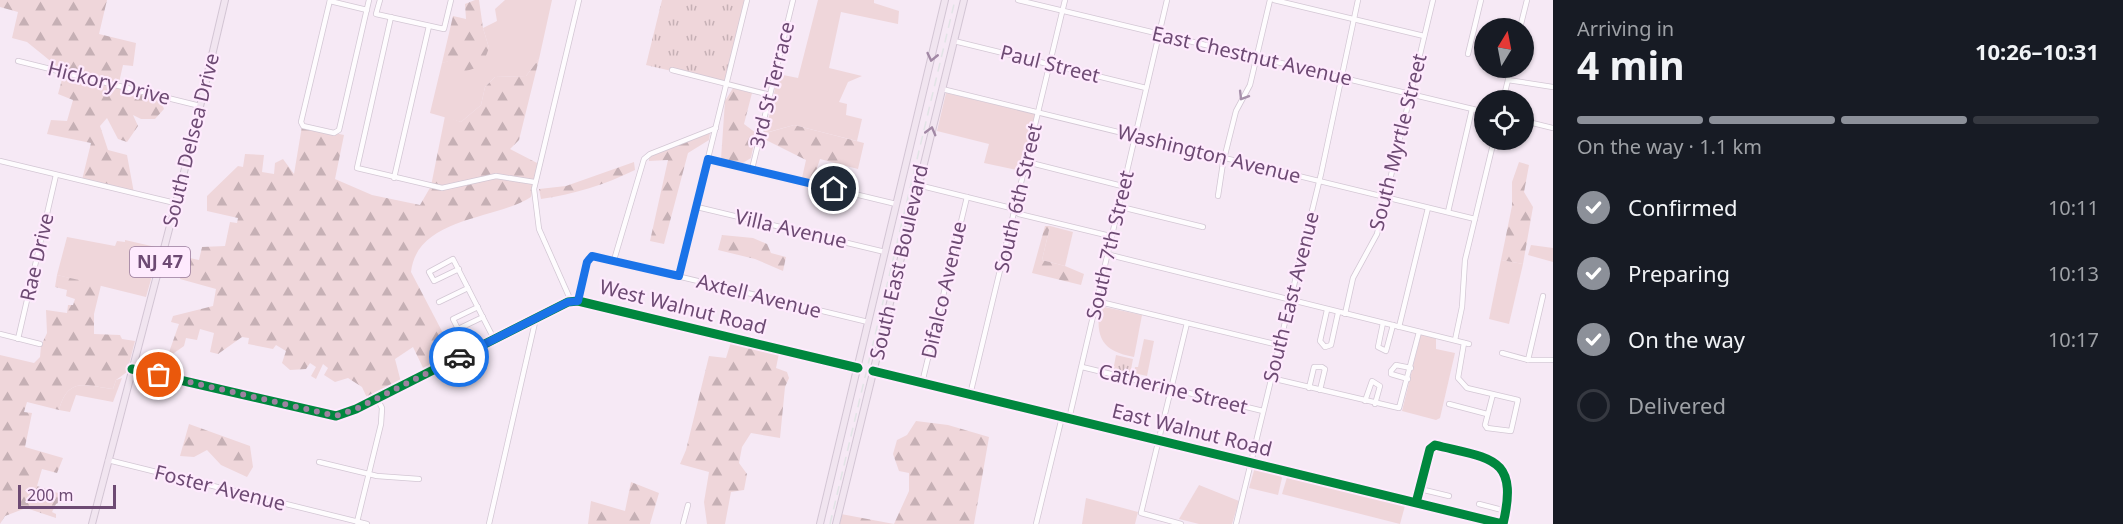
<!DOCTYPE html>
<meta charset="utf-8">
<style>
:root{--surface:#171b24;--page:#242831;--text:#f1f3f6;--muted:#9ea1a6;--line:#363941;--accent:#8c9099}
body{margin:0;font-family:"Noto Sans",sans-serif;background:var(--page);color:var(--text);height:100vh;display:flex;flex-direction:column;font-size:22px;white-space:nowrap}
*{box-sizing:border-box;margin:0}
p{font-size:20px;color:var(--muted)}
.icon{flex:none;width:33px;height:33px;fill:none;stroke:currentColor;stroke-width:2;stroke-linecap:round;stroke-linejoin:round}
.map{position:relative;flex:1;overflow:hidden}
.side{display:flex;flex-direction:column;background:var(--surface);width:570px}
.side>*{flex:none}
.needle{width:39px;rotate:10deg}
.fabs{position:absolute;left:1474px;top:18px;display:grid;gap:12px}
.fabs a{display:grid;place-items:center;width:60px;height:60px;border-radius:50%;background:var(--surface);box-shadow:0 2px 4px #0004;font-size:30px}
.scale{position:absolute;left:18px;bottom:15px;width:98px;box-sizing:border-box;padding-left:6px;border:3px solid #6d4a73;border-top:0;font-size:16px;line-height:21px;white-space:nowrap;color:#6d4a73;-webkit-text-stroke:4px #feeafd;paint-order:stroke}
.pin{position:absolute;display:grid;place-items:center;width:51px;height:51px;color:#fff;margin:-26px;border:3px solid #fff;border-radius:50%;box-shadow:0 2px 6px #0007}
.courier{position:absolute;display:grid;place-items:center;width:60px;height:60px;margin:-30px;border:4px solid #1a73e8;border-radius:50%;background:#fff;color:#222;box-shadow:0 2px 8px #0007}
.summary em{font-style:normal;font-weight:700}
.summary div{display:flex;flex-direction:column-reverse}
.summary{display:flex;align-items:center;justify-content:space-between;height:102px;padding:0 24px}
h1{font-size:39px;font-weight:700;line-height:45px}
.bar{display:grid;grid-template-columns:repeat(4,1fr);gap:9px 6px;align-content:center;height:72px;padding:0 24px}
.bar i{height:8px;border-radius:4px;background:var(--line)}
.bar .active{background:var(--accent)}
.bar p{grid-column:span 4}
ol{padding:0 24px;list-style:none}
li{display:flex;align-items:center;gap:18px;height:66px}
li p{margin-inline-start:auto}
li .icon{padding:6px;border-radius:50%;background:var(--accent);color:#fff;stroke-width:4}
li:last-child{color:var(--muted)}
li i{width:33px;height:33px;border:3px solid var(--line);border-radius:50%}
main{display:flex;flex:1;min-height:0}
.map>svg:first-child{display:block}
</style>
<main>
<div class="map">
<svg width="1553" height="524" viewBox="0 0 1553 524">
<defs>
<pattern id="forest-firs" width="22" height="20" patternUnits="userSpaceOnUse" patternTransform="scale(1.5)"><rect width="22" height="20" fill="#efd6da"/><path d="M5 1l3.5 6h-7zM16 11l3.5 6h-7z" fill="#c6b0b5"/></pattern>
<pattern id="park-tufts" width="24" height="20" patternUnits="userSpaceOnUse" patternTransform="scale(1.5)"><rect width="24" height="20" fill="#efd6da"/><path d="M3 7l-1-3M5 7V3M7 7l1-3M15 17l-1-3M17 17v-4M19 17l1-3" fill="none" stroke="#c6b0b5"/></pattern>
</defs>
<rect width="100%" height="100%" fill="#f6e9f5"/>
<g fill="#efd6da">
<path d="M 505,0 L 552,0 L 539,59 L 526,76 L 495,77 L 485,87 L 481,105 L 461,122 L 430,113 L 442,63 L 489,48 L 483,28 L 497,21 L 495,9 Z"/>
<path d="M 818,0 L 874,0 L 874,3 L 899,11 L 898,24 L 841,12 L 829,68 L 862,76 L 848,82 L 839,102 L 847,104 L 846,115 L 862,119 L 857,141 L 794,125 L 761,134 L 769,117 L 778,74 L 798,78 Z"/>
<path d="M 946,93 L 1036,114 L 1022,171 L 984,163 L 989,144 L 937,131 Z"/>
<path d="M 1050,226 L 1073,232 L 1065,266 L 1042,260 Z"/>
<path d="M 67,237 L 115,246 L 117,241 L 125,242 L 125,240 L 160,248 L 146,297 L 57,275 Z"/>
<path d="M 1531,245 L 1553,248 L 1553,262 L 1528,255 Z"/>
<path d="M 1501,260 L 1523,264 L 1509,324 L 1489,319 Z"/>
<path d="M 1100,306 L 1142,315 L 1134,357 C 1102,351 1095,338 1100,306 Z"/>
<path d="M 1421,334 L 1436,338 L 1436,349 L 1455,353 L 1440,418 L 1436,420 L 1402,411 Z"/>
<path d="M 1144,339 L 1154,341 L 1147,376 L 1134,373 L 1135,367 L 1138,367 Z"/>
<path d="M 122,378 L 113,402 L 76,395 L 70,412 L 59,410 C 68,377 84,385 113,389 L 116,380 Z"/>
<path d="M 1255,467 L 1279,473 L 1282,478 L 1278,495 L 1249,488 Z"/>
<path d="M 1288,474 L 1406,502 L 1400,524 L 1282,494 Z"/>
<path d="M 1199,485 L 1239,501 L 1232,524 L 1199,524 L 1179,519 Z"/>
<path d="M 1086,498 L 1138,512 L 1135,524 L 1082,524 Z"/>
</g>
<g fill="url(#forest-firs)">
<path d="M 0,0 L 107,0 L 99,34 L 136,43 L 133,66 L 123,65 L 118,87 L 159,97 L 164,109 L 155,119 L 141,119 L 133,115 L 138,126 L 127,142 L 118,139 L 107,118 L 100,126 L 108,150 L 127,155 L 134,193 L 82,180 L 91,143 L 47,134 L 51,120 L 67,121 L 73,100 L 58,94 L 64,72 L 27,42 L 12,38 L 18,12 L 0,7 Z"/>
<path d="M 475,0 L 479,0 L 483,28 L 489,48 L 482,66 L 463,72 L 458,59 L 442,63 L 453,16 L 466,19 L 465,4 Z"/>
<path d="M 539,59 L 519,140 L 510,149 L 539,164 L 531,197 C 496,220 417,217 411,272 L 456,358 L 426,374 L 413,347 L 395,359 L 402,386 L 369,402 L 362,387 L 348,378 L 335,382 L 324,375 L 328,368 L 323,364 L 316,379 L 311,376 L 316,367 L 310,363 L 306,369 L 290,370 L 282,363 L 286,351 L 276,345 L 273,349 L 248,344 L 249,338 L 242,337 L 218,354 L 210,352 L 214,333 L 200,329 L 197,340 L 186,338 L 184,346 L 167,358 L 179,324 L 171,322 L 173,316 L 213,306 L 216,289 L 180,279 L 185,257 L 199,260 L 202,247 L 225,246 L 230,222 L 237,223 L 238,218 L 207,211 L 207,196 L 238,166 L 243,167 L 245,154 L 264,155 L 262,172 L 274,174 L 275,163 L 283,159 L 294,174 L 302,126 L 344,135 L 335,179 L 372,195 L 420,205 L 431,186 L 445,116 L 461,122 L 481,105 L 485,87 L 495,77 L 526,76 Z"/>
<path d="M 733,88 L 752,93 L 744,124 L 756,133 L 751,158 L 741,164 L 721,159 L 725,101 Z"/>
<path d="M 794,125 L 864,143 L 858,169 L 820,159 L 813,180 L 802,178 L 806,160 L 766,140 L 766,133 Z"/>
<path d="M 710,133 L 709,140 L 688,153 L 664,244 L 650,241 L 668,160 L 649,161 L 649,156 Z"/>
<path d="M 634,162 L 635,170 C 604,185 575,194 541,199 L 539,189 L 566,186 Z"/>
<path d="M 1519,162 L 1529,165 L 1524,192 L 1533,207 L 1523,264 L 1501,260 L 1512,206 L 1512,182 Z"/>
<path d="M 1045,226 L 1050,226 L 1042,260 L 1065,266 L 1084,274 L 1081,285 L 1032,273 Z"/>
<path d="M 722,235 L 753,238 L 767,244 L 771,253 L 786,257 L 783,271 L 755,259 L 718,250 Z"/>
<path d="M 57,275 L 101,285 L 94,314 L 94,334 L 120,335 L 122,339 L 135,341 L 127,372 L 116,380 L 113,389 C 84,385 68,377 59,410 L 27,402 L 24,412 L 32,413 L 25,447 L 63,458 L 57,473 L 42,469 L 37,486 L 58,493 L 62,501 L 56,504 L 52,512 L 56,514 L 56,518 L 26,508 L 5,516 L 0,524 L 0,355 L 34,363 L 40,357 L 41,346 L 47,333 L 46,310 L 67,313 L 68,305 L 73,305 L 75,299 L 66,296 L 67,290 L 55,287 Z"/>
<path d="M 731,342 L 779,353 L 776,368 L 787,372 L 789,378 L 785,387 L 780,438 L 751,433 L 742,447 L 739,463 L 747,474 L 744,490 L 731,492 L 725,524 L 707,524 L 704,502 L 709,472 L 680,464 L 686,450 L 709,356 L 726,358 Z"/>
<path d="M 916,421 L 948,425 L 989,437 L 974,524 L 894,524 L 909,491 L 909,473 L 899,471 L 893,454 L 897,440 L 907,435 Z"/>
<path d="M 189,424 L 250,446 L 253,467 L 247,477 L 221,465 L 207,450 L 194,457 L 180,456 Z"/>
<path d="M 631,482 L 659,493 L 650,524 L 588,524 L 591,501 L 625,511 Z"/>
<path d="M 841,514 L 894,524 L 839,524 Z"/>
</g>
<g fill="url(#park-tufts)">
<path d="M 662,0 L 747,0 L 727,84 L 646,65 Z"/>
<path d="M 1116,355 L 1133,359 L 1130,375 L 1113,371 Z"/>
</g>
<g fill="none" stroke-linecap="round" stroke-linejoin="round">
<defs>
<g id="minor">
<path d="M 330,0 L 301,122 L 303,126 L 334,133 L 339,130 L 369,0"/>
<path d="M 380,0 L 376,14 L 444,29 L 451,0"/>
<path d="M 1018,0 L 1485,112"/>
<path d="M 1274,0 L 1424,36"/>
<path d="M 330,1 L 367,10"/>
<path d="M 391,17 L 357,168 L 442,188 L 496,176 L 534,182"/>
<path d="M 1520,28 L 1527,0"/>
<path d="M 954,41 L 1146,88"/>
<path d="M 1468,54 L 1481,0"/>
<path d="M 18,61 L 200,106"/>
<path d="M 672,70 L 770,95"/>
<path d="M 1508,80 L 1553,87"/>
<path d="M 942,89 L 1475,219"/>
<path d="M 1503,100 L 1511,68"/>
<path d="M 1524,121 L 1553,128"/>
<path d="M 709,159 L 896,204"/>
<path d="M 0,161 L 175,203"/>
<path d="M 1027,162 L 1122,186"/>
<path d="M 752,169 L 793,0"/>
<path d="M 394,178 L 429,26"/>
<path d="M 918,185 L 1011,208 L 1019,214 L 1110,236"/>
<path d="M 1218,196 L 1223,163 L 1236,111 L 1250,85 L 1270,0"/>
<path d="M 1117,206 L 1203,227"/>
<path d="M 697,207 L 885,252"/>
<path d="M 1448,212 L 1472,109"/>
<path d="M 1106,254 L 1469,344"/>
<path d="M 614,260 L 644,159 L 650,154 L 716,128"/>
<path d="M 459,269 L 434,281 L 429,272 L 453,259 L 494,339"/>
<path d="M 679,276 L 747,0"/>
<path d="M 571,301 L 539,229 L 534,189 L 579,0"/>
<path d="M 578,301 L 588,259 L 594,256 L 868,322"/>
<path d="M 1096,301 L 1279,345"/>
<path d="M 439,302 L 468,288"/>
<path d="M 478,307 L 453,319 L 458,329 L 483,317"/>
<path d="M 1327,310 L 1320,341 L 1325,347 L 1331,345 L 1338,313"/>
<path d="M 1345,314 L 1353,278 L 1377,234 L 1433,0"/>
<path d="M 1383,323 L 1378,347 L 1386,351 L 1393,325"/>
<path d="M 1399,327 L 1428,208"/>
<path d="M 0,334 L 40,344"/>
<path d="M 18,339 L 56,175"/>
<path d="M 1455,340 L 1462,307 L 1465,260 L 1494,140"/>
<path d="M 1464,343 L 1458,378 L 1467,388 L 1518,400 L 1511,431 L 1487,428 L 1485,425 L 1493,394"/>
<path d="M 1502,353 L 1528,360 L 1553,360"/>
<path d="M 1528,360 L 1543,296"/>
<path d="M 1082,367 L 1263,411"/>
<path d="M 132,369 L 336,416 L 356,409 L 568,302 L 578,301 L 858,368"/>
<path d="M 873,371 L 1503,524 C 1519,456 1491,459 1435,445 L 1430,449 L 1416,503"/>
<path d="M 1271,378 L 1399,408 L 1419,332"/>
<path d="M 1408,379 L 1391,374 L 1391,371 L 1396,365 L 1411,368"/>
<path d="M 922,383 L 967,197"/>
<path d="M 1309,388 L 1314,367 L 1322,367 L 1325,369 L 1320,390"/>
<path d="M 970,395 L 1065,0"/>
<path d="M 1365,401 L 1372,381 L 1380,386 L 1375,404"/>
<path d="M 1449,404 L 1487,414"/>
<path d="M 1069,419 L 1167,0"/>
<path d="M 108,460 L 367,524"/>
<path d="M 319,462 L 377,476 L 419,479"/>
<path d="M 1420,489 L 1449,496"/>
<path d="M 1479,504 L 1506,511"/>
<path d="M 357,522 L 381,424 L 382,408 L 377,398"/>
<path d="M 489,524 L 536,318"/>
<path d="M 683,524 L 688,505"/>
<path d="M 1036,524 L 1062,417"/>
<path d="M 1181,524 L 1141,513 L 1187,323"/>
<path d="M 1236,524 L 1321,174 L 1358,0"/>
</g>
<g id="major">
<path d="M 92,524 L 190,149 L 225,0"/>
<path d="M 820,524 L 945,0"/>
<path d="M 836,524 L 964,0"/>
</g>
</defs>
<use href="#minor" stroke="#d3c7d4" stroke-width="6"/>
<use href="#major" stroke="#d3c5d4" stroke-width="8"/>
<use href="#minor" stroke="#fefcfe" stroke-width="4.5"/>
<use href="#major" stroke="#f1e5f0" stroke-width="6"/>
<path stroke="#e2e4e6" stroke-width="1.5" stroke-dasharray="9 6" stroke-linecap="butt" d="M 830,524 L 955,0"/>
<defs>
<g id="cycleway">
<path d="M 132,369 L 336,416 L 356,409 L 568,302 L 578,301 L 858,368"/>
<path d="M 873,371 L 1503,524 C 1519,456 1491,459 1435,445 L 1430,449 L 1416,503"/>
</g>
</defs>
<use href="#cycleway" stroke="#feeafd" stroke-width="13"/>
<use href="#cycleway" stroke="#00873e" stroke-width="9"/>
</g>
<defs><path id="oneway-chevron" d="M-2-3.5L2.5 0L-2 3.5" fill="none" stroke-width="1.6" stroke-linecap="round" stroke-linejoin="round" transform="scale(1.5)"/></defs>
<g stroke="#a288a5">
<use href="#oneway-chevron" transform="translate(932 57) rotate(103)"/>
<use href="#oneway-chevron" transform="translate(931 131) rotate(-75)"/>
</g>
<use stroke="#a791ab" href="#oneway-chevron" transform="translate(1243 96) rotate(121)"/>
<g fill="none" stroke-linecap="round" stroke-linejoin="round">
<path stroke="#9d82a0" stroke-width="6" stroke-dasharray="0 10.8" d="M 159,375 L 336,416 L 356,409 L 459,357"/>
<path stroke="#1a73e8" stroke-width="8" d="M 459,357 L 568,302 L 578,301 L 587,262 L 592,256 L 679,276 L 708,159 L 834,189"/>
</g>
<g text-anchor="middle" stroke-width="4.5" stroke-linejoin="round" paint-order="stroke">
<rect fill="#feeafd" stroke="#987a9c" stroke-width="1.5" x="130" y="247" width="60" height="30" rx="4.5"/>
<g font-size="18" font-weight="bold" fill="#6d4a73">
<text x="160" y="268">NJ 47</text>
</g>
<g font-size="20" fill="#6d4a73" stroke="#feeafd">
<text transform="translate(1252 56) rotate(13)" y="7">East Chestnut Avenue</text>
<text transform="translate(1050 64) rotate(14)" y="7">Paul Street</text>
<text transform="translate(109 83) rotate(14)" y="7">Hickory Drive</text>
<text transform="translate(772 85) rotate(-76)" y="7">3rd St Terrace</text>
<text transform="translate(191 140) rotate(-76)" y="7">South Delsea Drive</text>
<text transform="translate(1398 142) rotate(-76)" y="7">South Myrtle Street</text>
<text transform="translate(1209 154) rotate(14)" y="7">Washington Avenue</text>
<text transform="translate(1018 198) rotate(-77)" y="7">South 6th Street</text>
<text transform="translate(791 229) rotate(13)" y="7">Villa Avenue</text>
<text transform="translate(1110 245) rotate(-77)" y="7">South 7th Street</text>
<text transform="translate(37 257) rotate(-77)" y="7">Rae Drive</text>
<text transform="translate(899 262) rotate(-77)" y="7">South East Boulevard</text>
<text transform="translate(944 290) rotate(-77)" y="7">Difalco Avenue</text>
<text transform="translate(759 296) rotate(14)" y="7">Axtell Avenue</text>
<text transform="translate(1291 297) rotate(-76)" y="7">South East Avenue</text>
<text transform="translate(683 307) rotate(14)" y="7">West Walnut Road</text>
<text transform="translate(1173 389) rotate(14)" y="7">Catherine Street</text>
<text transform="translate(1192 430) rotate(14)" y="7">East Walnut Road</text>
<text transform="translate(220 488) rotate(14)" y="7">Foster Avenue</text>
</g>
</g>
</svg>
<div class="fabs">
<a><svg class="needle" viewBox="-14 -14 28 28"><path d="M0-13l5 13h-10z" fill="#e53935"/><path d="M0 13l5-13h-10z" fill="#9ea1a6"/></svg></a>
<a><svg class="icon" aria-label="locate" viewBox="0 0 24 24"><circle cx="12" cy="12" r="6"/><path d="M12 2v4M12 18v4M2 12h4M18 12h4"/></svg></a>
</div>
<div class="scale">200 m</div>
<div class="pin" style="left:159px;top:375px;background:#ea580c"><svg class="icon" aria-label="bag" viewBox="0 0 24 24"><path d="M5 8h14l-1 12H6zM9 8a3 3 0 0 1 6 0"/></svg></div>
<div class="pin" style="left:834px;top:189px;background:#1f2937"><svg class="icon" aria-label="home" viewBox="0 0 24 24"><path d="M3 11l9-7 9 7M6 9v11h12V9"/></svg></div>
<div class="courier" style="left:459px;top:357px"><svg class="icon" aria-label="car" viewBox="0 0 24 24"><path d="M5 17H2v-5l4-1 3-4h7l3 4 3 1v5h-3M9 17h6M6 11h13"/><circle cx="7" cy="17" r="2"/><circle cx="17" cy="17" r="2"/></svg></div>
</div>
<section class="side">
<div class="summary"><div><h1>4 min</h1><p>Arriving in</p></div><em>10:26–10:31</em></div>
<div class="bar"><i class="active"></i><i class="active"></i><i class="active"></i><i></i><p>On the way · 1.1 km</p></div>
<ol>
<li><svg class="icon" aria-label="check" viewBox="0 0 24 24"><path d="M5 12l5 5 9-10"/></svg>Confirmed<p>10:11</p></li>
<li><svg class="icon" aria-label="check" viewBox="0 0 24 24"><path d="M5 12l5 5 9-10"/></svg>Preparing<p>10:13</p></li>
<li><svg class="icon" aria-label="check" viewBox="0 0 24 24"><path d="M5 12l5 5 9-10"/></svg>On the way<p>10:17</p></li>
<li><i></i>Delivered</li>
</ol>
</section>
</main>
